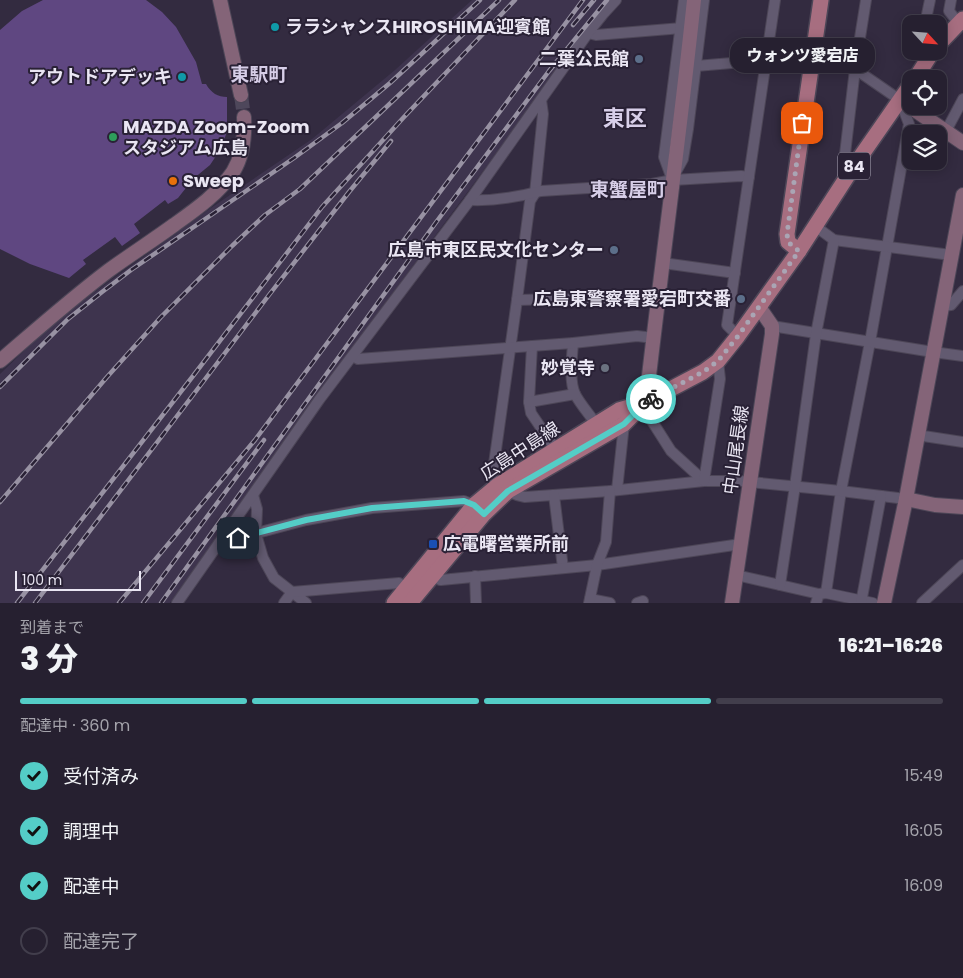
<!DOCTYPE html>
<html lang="ja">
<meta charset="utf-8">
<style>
:root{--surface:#262030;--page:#322d3c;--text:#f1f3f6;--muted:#a4a3ab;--line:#423e4c;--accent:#54cdc7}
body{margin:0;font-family:Poppins,"Noto Sans JP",sans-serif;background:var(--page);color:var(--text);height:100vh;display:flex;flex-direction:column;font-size:19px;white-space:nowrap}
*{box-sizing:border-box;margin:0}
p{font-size:16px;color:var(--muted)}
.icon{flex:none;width:28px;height:28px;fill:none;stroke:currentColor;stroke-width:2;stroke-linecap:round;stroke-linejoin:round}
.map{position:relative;height:603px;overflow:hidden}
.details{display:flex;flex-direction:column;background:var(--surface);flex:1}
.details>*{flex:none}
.needle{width:32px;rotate:116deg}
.controls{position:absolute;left:902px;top:15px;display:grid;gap:10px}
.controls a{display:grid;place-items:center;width:45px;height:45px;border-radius:10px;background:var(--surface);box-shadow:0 2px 12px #0003,0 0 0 1px var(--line);font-size:25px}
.scale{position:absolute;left:15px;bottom:12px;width:126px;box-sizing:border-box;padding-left:5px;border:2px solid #eae6f3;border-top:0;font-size:14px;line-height:18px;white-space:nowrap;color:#eae6f3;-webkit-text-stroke:4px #292135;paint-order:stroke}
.pin{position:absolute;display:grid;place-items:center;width:42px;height:42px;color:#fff;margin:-21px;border-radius:10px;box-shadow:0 2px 8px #0006}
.courier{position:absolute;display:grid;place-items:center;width:50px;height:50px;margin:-25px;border:4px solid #54cdc7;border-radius:50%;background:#fff;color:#222;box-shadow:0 1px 6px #0007}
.bubble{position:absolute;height:35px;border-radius:15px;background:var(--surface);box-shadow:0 2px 12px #0003,0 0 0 1px var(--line);font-size:16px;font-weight:800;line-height:35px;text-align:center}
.summary em{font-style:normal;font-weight:800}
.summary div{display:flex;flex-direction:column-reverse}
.summary{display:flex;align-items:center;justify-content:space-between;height:85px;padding:0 20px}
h1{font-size:32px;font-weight:800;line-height:38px}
.bar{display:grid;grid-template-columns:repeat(4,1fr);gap:8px 5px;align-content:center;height:60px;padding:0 20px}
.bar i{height:6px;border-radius:4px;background:var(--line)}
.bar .selected{background:var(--accent)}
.bar p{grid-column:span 4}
ol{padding:0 20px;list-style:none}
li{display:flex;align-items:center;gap:15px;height:55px}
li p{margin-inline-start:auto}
li .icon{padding:5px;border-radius:50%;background:var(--accent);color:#111;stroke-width:4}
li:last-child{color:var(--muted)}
li i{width:28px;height:28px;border:2px solid var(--line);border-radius:50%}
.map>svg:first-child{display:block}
</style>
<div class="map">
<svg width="963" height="603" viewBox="0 0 963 603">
<rect width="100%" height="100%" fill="#332b40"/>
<path fill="#3e344e" d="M 472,0 L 615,0 L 589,28 L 312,402 L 170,603 L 0,603 L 0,374 L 55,321 L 208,210 L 312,139 L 395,70 Z"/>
<path fill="#5f4781" d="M 43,0 L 146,0 L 162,12 L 176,27 L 196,62 L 202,84 L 206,84 C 211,93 218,97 227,97 L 227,132 L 220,150 L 210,165 L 193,179 L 178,198 L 168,204 L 165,200 L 134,224 L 140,233 L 122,246 L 115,237 L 83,260 L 86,264 L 69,278 L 30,264 L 0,249 L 0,30 L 22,11 Z"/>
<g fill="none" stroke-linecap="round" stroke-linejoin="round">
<path stroke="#4e475b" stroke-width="14" stroke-dasharray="14 7" stroke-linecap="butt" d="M 241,95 L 244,117"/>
<defs>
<g id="street">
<path d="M 951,0 L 949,11 L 959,24"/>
<path d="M 925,24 L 930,0"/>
<path d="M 588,33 L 596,35 L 682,28"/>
<path d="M 696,66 L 766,60 L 812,63 L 855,69 L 900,100 L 909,124 L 870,342 L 841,491 L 826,593"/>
<path d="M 541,100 L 543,114 L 535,193 L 530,201 L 517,300 L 492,478 C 500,487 512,495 525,497 L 610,491 L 704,481 L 740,481 L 841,491 L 906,499"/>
<path d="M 946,131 L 963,99"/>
<path d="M 854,166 L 845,154 L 855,69 L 866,0"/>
<path d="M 677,170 L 683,159 L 688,129 L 704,0"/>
<path d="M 672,179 L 664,157 L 684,0"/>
<path d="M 470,200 C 493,201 518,197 541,191 L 652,184 L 673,180 L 741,176 L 749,177"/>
<path d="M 815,226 L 834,240 L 951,255"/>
<path d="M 663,263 L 735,273"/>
<path d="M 517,300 L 641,297 L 658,299"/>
<path d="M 941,306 L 951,305 L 963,291"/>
<path d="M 772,326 L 933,352 L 963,356"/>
<path d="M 738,336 L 727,325 L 775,0"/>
<path d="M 573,343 C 572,358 569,381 575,394 C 580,404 590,415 596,424"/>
<path d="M 532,346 L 529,402 L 531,413 L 556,450"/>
<path d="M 353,356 L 358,359 L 573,343 L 637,336 L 654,338"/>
<path d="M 529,402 L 575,394"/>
<path d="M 646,402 L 650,418 L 671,451 L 704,481"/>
<path d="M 917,435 L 963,442"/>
<path d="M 704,481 L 720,379 L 718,361"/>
<path d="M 617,490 L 624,424"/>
<path d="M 253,495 L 257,509 L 256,534 L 263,558 L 274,578 L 306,603"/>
<path d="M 554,495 L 563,568"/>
<path d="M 219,543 L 306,520 L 372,508 L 464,501 L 474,505 L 478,508"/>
<path d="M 433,575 L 440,580 L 441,580 L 597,565 L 741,544"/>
<path d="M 736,575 L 819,594"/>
<path d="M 475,576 L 476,603"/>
<path d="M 780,585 L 795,486 L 816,334 L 834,240"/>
<path d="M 590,599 L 610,603"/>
<path d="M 177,603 L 319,400 L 470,200 L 588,33 L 604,13 L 616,0"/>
<path d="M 284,603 L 292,592 L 399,583 L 406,588"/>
<path d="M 589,603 L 597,565 L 606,542 L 610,491"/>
<path d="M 637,603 L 643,601"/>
<path d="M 816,603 L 819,594 L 826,593 L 873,603"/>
<path d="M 861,603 L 881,496"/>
<path d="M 922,603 L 963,565"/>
</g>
<g id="secondary">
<path d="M 220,0 L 241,95"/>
<path d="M 900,100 L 963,143"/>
<path d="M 0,361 C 36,330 71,299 108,271 C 130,255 152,241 174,225 C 195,210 218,194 233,172 C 243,156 245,136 244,117"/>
<path d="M 646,402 C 661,268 680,134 694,0"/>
<path d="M 906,499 L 935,505 L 963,507"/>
<path d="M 732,603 L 772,334 L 772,326 L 759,307"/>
<path d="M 884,603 L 906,499 L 963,195"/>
</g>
<g id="primary">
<path d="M 939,44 L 963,19"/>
<path d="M 915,79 L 933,51"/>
<path d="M 799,251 L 788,242 L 787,234 L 821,0"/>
<path d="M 394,603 L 474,505 L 498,485 L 619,410 L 646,402 L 703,372 L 718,361 L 738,336 L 799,251 L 854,166 L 911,84"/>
<path d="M 410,603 L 484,514 L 508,491 L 624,424 L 645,403"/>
</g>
</defs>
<use href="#street" stroke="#4d4657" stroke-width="12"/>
<use href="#secondary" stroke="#4d4657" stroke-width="16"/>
<use href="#primary" stroke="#4d4657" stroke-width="18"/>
<use href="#street" stroke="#625a70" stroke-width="10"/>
<use href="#secondary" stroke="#846478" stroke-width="14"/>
<use href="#primary" stroke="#a76e80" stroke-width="15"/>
<defs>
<g id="rail">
<path d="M 573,25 L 594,0"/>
<path d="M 0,387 L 68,319 L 102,292 L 131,270 L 294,158 L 342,123 L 390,83 L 480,0"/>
<path d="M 0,502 L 107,377 L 161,317 L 232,246 L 265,215 L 300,189 L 499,0"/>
<path d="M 17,603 L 193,376 L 322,207 L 404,117 L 515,0"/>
<path d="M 35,603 L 269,295 L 349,192 L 391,141"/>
<path d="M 119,603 L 255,440 L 583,0"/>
<path d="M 143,603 L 264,440"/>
<path d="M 161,603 L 437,221 L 549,71 L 607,0"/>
</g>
</defs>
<use href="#rail" stroke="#9892a3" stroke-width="4.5"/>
<use href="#rail" stroke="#292135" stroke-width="2.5" stroke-dasharray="8" stroke-linecap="butt"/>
</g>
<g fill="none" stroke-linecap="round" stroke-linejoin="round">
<path stroke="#aaa5b4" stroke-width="5" stroke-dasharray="0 9" d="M 651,399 L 703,372 L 718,361 L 738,336 L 799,251 L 788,242 L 787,234 L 802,123"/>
<path stroke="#54cdc7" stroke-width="6" d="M 238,538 L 306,520 L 372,508 L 464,501 L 474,505 L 484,514 L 508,491 L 624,424 L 646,402 L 651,399"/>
</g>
<g fill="#0f9aa8" stroke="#292135" stroke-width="2">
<circle cx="275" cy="27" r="5"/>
<circle cx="182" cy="77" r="5"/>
</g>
<g fill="#5c6f8a" stroke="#292135" stroke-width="2">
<circle cx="639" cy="59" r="5"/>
<circle cx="614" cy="250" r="5"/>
<circle cx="741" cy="299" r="5"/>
</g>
<circle fill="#2e9e5b" stroke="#292135" stroke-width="2" cx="113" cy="137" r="5"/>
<circle fill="#e8710a" stroke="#292135" stroke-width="2" cx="173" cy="181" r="5"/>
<circle fill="#6b7280" stroke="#292135" stroke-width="2" cx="605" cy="368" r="5"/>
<rect fill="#1a4fb4" stroke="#292135" stroke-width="2" x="428" y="539" width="10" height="10" rx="2.5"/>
<g text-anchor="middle" stroke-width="4" stroke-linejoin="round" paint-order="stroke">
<rect fill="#292135" stroke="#b0abba" stroke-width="1" x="838" y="152.5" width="32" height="27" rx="4"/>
<g font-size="16" font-weight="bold" fill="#eae6f3">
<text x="854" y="172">84</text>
</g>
<g font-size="18" font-weight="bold" fill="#eae6f3" stroke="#292135" text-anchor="end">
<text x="285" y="33" text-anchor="start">ララシャンスHIROSHIMA迎賓館</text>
<text x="629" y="65">二葉公民館</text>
<text x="172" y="83">アウトドアデッキ</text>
<text x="123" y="133" text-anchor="start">MAZDA Zoom-Zoom<tspan x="123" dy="21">スタジアム広島</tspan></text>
<text x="183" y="187" text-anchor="start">Sweep</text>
<text x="604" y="256">広島市東区民文化センター</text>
<text x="731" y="305">広島東警察署愛宕町交番</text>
<text x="595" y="374">妙覚寺</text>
<text x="443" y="550" text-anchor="start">広電曙営業所前</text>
</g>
<g font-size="18" fill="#eae6f3" stroke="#292135">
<text transform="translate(736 450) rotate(-82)" y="6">中山尾長線</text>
<text transform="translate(520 451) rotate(-33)" y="6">広島中島線</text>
</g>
<g font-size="19" font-weight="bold" fill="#d7cee8" stroke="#292135">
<text x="259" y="81">東駅町</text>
<text x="628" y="196">東蟹屋町</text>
</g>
<g font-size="22" font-weight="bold" fill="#d7cee8" stroke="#292135">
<text x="625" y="126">東区</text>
</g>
</g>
</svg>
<div class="controls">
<a><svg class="needle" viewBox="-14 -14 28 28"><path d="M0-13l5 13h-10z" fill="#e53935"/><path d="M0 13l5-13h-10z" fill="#a4a3ab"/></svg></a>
<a><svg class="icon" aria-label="locate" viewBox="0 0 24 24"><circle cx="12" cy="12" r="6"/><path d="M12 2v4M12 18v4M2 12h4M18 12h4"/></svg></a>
<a><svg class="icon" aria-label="layers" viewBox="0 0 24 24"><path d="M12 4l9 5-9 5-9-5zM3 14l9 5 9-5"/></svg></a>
</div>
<div class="scale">100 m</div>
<div class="pin" style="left:802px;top:123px;background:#ea580c"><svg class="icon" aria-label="bag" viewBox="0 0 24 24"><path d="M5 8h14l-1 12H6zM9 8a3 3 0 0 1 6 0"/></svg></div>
<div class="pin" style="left:238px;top:538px;background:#1f2937"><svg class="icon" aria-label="home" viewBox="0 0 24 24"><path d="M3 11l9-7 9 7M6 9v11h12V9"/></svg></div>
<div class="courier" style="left:651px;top:399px"><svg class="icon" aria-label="bike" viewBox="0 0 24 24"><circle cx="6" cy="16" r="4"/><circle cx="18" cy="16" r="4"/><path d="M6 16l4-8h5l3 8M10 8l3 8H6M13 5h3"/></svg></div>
<div class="bubble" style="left:730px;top:38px;width:145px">ウォンツ愛宕店</div>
</div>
<section class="details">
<div class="summary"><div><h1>3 分</h1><p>到着まで</p></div><em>16:21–16:26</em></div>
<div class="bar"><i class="selected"></i><i class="selected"></i><i class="selected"></i><i></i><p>配達中 · 360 m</p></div>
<ol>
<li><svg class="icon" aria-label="check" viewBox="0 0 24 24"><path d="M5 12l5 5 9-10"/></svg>受付済み<p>15:49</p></li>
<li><svg class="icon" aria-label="check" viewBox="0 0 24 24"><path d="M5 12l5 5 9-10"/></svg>調理中<p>16:05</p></li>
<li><svg class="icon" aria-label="check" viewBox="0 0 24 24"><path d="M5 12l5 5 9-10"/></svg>配達中<p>16:09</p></li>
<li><i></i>配達完了</li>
</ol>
</section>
